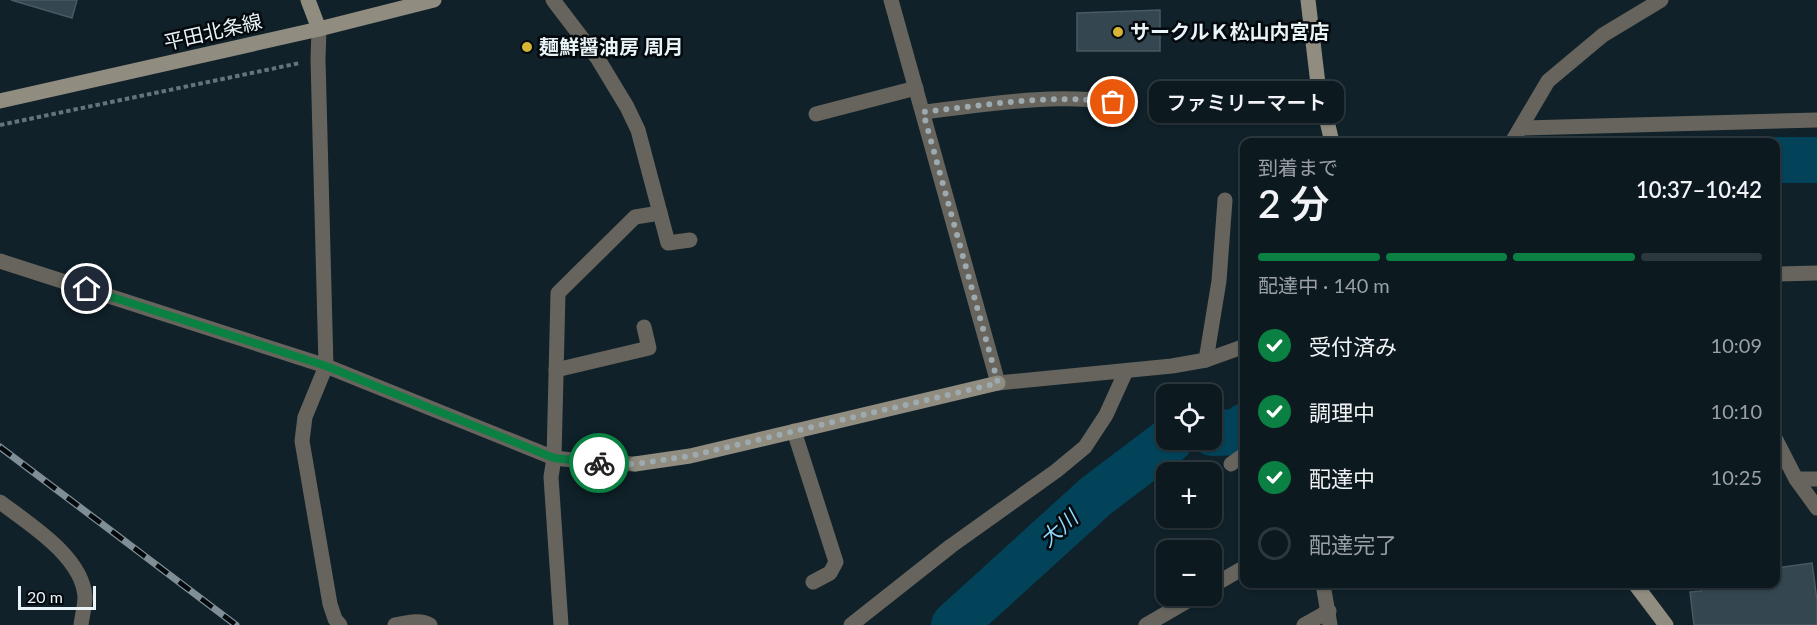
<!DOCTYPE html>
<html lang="ja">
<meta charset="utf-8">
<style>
:root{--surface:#0c191f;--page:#152228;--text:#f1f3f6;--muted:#9aa0a4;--line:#2c383d;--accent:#0b8043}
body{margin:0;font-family:Lato,"Noto Sans JP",sans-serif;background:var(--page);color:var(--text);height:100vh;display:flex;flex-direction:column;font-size:22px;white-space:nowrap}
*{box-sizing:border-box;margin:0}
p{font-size:20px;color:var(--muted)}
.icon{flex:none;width:33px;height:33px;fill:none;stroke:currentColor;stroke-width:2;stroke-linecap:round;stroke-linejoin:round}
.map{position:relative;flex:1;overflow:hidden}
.details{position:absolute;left:1240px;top:138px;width:540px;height:450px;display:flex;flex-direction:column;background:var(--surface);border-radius:12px;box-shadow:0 2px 4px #0004,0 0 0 2px var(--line)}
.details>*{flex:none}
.controls{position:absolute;left:1156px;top:384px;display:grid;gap:12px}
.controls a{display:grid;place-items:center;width:66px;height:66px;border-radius:12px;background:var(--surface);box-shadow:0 2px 4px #0004,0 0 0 2px var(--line);font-size:30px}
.scale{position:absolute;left:18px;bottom:15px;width:78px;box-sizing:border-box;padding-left:6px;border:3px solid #e9f4f9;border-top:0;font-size:16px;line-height:21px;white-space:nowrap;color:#e9f4f9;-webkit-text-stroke:4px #04090d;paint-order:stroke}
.pin{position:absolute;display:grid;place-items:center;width:51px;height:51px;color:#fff;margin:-26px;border:3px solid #fff;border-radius:50%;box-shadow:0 2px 6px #0007}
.courier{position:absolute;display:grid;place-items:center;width:60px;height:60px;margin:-30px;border:4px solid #0b8043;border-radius:50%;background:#fff;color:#222;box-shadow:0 2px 8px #0007}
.bubble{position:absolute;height:42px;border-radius:12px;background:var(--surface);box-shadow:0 2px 4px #0004,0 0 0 2px var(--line);font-size:20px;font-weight:600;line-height:42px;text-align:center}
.headline em{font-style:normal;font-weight:600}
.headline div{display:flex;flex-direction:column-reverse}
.headline{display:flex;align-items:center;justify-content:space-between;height:102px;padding:0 18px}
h1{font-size:39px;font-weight:600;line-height:45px}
.bar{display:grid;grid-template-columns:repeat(4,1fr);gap:9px 6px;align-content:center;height:72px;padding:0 18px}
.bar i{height:8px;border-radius:4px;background:var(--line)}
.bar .selected{background:var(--accent)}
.bar p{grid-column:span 4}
ol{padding:0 18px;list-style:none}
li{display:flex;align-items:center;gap:18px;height:66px}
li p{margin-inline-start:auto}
li .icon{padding:6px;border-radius:50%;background:var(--accent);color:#fff;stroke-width:4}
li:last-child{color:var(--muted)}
li i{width:33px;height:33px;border:3px solid var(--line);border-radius:50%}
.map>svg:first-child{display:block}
</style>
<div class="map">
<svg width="1817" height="625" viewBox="0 0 1817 625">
<rect width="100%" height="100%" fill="#102129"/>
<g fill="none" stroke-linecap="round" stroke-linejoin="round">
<g stroke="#024359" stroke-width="46">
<path d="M 1776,160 L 1817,160"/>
<path d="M 1212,433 L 1240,432 L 1245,426"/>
<path d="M 954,625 L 1096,496 L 1170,440"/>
</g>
</g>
<g fill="#34464f" stroke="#485a63" stroke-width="1.5">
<path d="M 11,0 L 77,0 L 72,18 Z"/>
<path d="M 1160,10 L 1160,51 L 1077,51 L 1077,13 Z"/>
<path d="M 1812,563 L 1817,600 L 1817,625 L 1694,625 L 1690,592 L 1701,591 L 1700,584 L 1776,584 L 1776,568 Z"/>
</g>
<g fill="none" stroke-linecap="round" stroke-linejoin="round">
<path stroke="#65747a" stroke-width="4" stroke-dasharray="4.5 3" stroke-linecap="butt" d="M 0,125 L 300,63"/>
<g stroke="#66645c" stroke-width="15">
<path d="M 553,0 L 598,59 L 627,107 L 638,130 L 668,243 L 690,240"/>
<path d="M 891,0 L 998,383 L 1172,366 L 1206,360 L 1245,346"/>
<path d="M 319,29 L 318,59 L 326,366 L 554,458 L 591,462 L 635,464"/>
<path d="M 923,112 C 985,105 1050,93 1113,102"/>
<path d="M 816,114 L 916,88"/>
<path d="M 1521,128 L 1817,120"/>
<path d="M 1512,142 L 1548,81 L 1603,35 L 1661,0"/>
<path d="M 0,261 L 326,366 L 305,417 L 302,441 L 330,604 L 335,619 L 340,625"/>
<path d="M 1776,274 L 1817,273"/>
<path d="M 1206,360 L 1219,281 L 1225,200"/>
<path d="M 556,370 L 649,348 L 644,327"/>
<path d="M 794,431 L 836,562 L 830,573 L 813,582"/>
<path d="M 1776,440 L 1796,479 L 1817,508"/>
<path d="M 1231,464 L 1245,454"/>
<path d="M 1796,479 L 1817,479"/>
<path d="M 0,502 C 29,524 83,557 85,597 C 85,606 82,616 81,625"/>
<path d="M 1323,584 L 1330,625"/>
<path d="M 1212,586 L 1245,567"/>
<path d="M 395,625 C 406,623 420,619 430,625"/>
<path d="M 561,625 L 551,477 L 554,458 L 558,293 L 635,217 L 660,213"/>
<path d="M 851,625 L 951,546 L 1056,471 L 1085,447 L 1106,415 L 1126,371"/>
<path d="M 1146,625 L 1196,596"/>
<path d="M 1304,625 L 1329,611"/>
</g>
<g stroke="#908c80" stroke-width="15">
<path d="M 308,0 L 319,29"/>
<path d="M 1308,0 L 1318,84 L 1332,142"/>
<path d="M 0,101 L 319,29 L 434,0"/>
<path d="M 635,464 L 690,456 L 998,383"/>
<path d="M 1635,584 L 1666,625"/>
</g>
<defs>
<path id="rail" d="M 0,447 L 236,625"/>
</defs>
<use href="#rail" stroke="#808e95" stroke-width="7"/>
<use href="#rail" stroke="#04090d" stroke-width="4.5" stroke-dasharray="14" stroke-linecap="butt"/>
</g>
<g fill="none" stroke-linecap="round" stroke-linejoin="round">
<path stroke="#9daab0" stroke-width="6" stroke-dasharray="0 10.8" d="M 599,463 L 635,464 L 690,456 L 998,383 L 923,112 C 986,105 1050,94 1113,102"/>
<path stroke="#0b8043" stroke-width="8" d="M 87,289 L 326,366 L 554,458 L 599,463"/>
</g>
<g fill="#d6b534" stroke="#04090d" stroke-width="2">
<circle cx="1118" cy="32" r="6"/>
<circle cx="527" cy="47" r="6"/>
</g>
<g text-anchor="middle" stroke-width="5" stroke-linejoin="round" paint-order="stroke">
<g font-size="20" fill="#e9f4f9" stroke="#04090d">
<text transform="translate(213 32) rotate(-13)" y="7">平田北条線</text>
</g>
<g font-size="20" font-weight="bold" fill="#e9f4f9" stroke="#04090d" text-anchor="start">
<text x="1130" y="39">サークルＫ松山内宮店</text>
<text x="539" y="54">麺鮮醤油房 周月</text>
</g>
<g font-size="21" font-style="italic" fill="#8cd6f8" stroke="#04090d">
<text transform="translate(1059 529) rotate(-42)" y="7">大川</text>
</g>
</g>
</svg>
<div class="controls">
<a><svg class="icon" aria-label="locate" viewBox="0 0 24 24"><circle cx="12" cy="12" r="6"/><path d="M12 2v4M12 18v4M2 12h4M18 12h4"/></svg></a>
<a>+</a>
<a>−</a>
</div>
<div class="scale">20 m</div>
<div class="pin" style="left:1113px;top:102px;background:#ea580c"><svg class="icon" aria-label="bag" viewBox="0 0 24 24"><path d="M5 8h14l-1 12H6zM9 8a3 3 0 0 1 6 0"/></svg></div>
<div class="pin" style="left:87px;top:289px;background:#1f2937"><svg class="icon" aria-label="home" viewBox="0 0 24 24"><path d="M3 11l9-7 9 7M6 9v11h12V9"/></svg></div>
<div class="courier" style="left:599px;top:463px"><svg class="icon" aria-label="bike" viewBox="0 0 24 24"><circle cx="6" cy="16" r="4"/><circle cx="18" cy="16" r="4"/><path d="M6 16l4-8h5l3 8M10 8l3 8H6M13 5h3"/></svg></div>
<div class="bubble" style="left:1149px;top:81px;width:195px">ファミリーマート</div>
<section class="details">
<div class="headline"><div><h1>2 分</h1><p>到着まで</p></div><em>10:37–10:42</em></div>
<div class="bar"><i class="selected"></i><i class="selected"></i><i class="selected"></i><i></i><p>配達中 · 140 m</p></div>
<ol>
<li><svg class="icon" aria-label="check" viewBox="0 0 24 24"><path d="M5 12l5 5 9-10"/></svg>受付済み<p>10:09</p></li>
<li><svg class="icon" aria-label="check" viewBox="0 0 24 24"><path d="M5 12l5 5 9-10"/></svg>調理中<p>10:10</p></li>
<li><svg class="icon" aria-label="check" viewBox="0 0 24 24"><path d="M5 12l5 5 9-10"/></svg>配達中<p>10:25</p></li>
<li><i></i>配達完了</li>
</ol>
</section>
</div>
